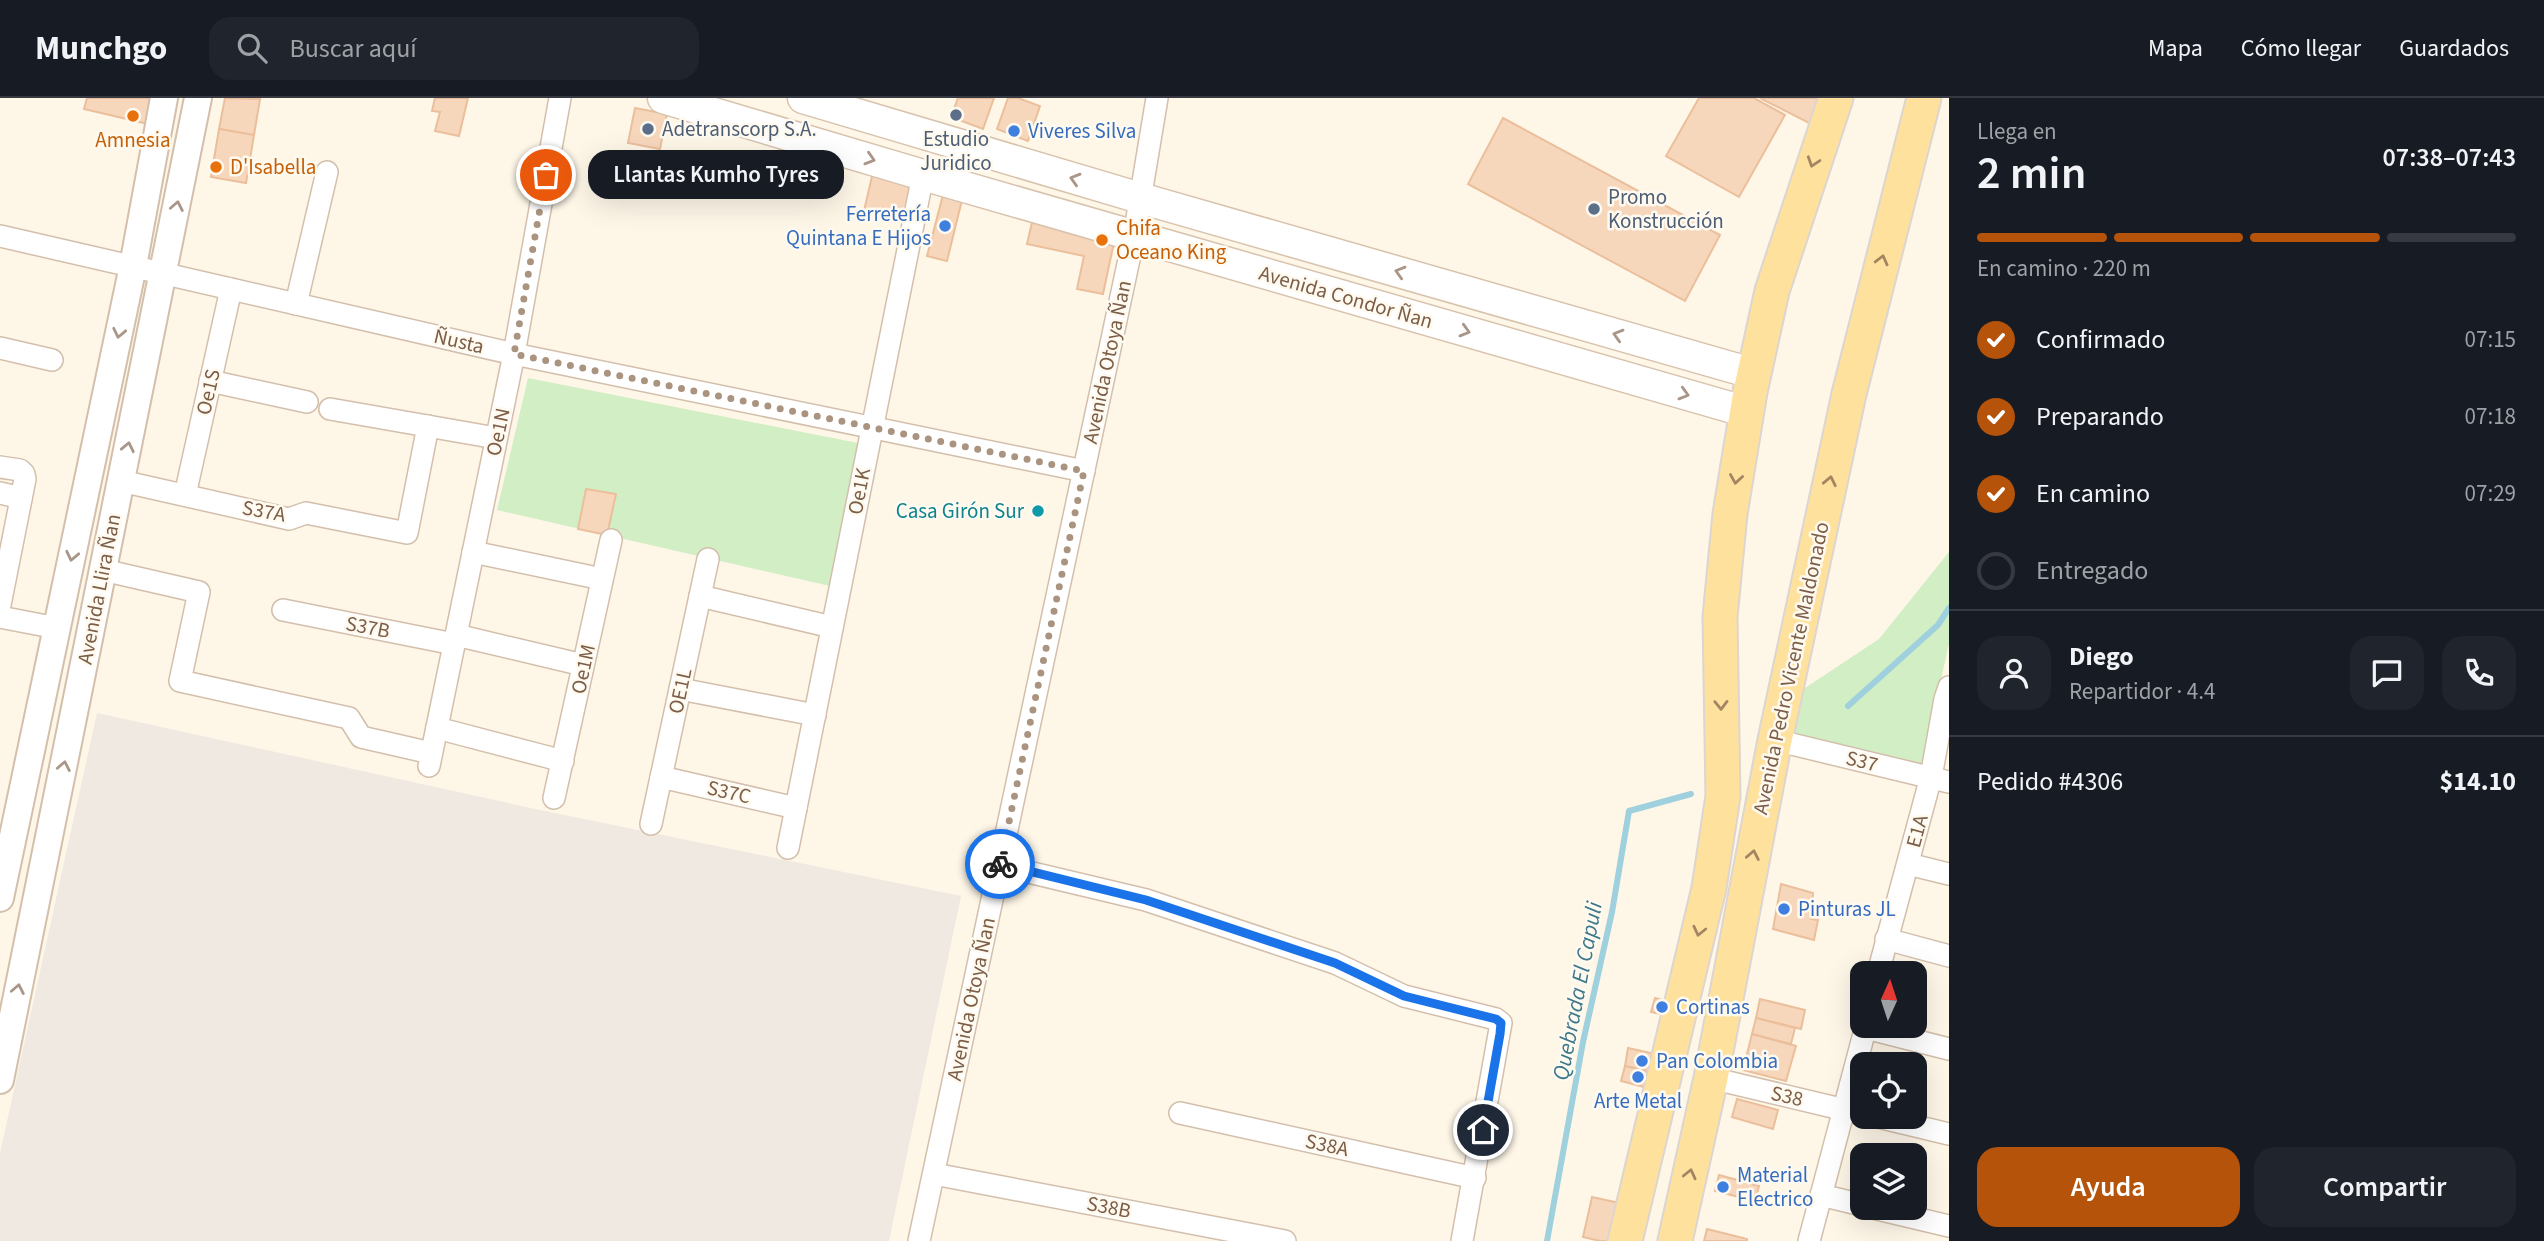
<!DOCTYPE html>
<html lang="es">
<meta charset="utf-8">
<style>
:root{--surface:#171b24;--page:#20242c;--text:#f1f3f6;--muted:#9ea1a6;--line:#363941;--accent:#b45309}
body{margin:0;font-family:"Source Sans 3",sans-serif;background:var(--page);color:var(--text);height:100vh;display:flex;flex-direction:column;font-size:26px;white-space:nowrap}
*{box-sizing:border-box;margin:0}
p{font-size:23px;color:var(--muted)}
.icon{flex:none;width:38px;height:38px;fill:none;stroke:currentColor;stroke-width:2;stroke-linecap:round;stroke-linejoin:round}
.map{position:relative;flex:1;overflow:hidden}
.panel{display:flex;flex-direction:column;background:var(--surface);width:595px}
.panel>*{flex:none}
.needle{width:46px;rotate:3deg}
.tools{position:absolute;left:1850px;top:863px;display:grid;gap:14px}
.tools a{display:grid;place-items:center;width:77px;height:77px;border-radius:14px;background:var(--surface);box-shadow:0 7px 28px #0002;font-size:35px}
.pin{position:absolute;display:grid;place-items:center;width:60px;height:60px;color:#fff;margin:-30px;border:4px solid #fff;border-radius:50%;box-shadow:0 2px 7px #0007}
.courier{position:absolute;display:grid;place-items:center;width:70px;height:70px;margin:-35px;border:5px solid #1a73e8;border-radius:50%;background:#fff;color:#222;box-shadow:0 2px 9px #0007}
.bubble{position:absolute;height:49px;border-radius:21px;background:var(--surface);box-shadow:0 7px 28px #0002;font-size:23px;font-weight:600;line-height:49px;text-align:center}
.overview em{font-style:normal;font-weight:600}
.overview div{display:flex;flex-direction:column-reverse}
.overview{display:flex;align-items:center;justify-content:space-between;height:119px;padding:0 28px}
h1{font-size:46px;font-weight:600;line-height:52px}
.bar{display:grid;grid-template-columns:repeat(4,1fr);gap:10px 7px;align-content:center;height:84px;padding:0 28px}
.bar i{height:9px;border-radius:5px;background:var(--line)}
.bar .on{background:var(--accent)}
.bar p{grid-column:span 4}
.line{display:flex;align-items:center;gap:18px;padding:0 28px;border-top:2px solid var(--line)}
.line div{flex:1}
.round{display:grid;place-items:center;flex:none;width:74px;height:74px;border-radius:21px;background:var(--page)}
ol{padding:0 28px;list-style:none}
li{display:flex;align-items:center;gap:21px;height:77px}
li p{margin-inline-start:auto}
li .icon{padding:7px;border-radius:50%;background:var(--accent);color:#fff;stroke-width:4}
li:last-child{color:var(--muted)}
li i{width:38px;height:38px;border:4px solid var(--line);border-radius:50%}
.button{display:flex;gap:14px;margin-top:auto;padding:14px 28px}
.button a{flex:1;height:80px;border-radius:21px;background:var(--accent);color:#fff;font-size:28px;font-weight:600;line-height:80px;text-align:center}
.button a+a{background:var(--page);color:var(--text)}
header{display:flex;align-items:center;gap:42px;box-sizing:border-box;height:98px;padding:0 35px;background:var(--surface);border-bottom:2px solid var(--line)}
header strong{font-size:33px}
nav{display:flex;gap:38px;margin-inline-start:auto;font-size:24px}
.search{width:490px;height:63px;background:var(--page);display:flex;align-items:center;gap:18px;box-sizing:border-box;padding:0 24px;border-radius:21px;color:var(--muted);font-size:26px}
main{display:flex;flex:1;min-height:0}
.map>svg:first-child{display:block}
</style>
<header>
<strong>Munchgo</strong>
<div class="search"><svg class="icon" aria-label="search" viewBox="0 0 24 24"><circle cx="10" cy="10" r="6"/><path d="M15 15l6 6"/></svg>Buscar aquí</div>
<nav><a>Mapa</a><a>Cómo llegar</a><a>Guardados</a></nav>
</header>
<main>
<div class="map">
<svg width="1949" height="1143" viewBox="0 0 1949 1143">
<rect width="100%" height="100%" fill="#fef7e8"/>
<path fill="#efe9e1" d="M 97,615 L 545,713 L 961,798 L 889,1143 L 0,1143 L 0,1055 Z"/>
<g fill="#d2eec4">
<path d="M 528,280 L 858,345 L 830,488 L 497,412 Z"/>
<path d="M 1949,454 L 1949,546 L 1922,666 L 1787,636 L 1802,592 L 1879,541 Z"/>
</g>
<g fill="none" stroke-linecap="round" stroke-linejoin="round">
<g stroke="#9ed0de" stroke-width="6">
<path d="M 1848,608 L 1938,527 L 1949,510"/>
<path d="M 1547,1143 L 1583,944 L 1612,814 L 1629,713 L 1691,696"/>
</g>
</g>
<g fill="#f7d7bc" stroke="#ebbf9b" stroke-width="2">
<path d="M 87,0 L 149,0 L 154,1 L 148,26 L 84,11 Z"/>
<path d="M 225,0 L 260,1 L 254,37 L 219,31 Z"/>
<path d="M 435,0 L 468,0 L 459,38 L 435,33 L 440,14 L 432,13 Z"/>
<path d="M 958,0 L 994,0 L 983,31 L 951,19 Z"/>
<path d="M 1008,0 L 1018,0 L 1040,8 L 1028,43 L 997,31 Z"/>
<path d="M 1699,0 L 1754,0 L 1785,17 L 1739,99 L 1666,58 Z"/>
<path d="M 1760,0 L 1825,0 L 1811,26 Z"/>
<path d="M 635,10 L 667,16 L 660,51 L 628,45 Z"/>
<path d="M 1503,20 L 1720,137 L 1685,203 L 1468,86 Z"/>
<path d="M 219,31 L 254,37 L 246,85 L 211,79 Z"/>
<path d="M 780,47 L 799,50 L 791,96 L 771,93 Z"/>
<path d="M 873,74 L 916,83 L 907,122 L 864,113 Z"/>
<path d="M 944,93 L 963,98 L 947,163 L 927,158 Z"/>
<path d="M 1033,120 L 1109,142 L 1113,149 L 1103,196 L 1077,191 L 1084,158 L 1027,146 Z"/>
<path d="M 586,391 L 616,396 L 607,437 L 578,431 Z"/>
<path d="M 1781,786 L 1813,795 L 1811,821 L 1818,822 L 1814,842 L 1773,831 Z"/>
<path d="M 1655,900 L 1673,905 L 1670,918 L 1651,914 Z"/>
<path d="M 1760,901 L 1805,912 L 1801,931 L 1756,920 Z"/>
<path d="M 1756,920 L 1795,930 L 1791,946 L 1752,936 Z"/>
<path d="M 1752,936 L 1796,948 L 1786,983 L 1743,972 Z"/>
<path d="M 1628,950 L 1660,957 L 1656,975 L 1625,968 Z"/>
<path d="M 1625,968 L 1656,975 L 1652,991 L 1621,983 Z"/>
<path d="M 1737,1001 L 1778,1012 L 1773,1031 L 1732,1019 Z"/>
<path d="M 1719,1077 L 1759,1088 L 1755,1103 L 1715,1093 Z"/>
<path d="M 1592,1099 L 1624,1106 L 1615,1143 L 1600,1143 L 1583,1139 Z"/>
<path d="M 1707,1131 L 1747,1141 L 1747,1143 L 1704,1143 Z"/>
</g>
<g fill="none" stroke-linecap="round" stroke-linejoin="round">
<defs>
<g id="minor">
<path d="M 0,138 L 514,256 L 1084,373"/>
<path d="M 296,206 L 327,74"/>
<path d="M 0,250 L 52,262"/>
<path d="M 210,283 L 307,304"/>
<path d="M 330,311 L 496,340"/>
<path d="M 0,369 L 20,372 L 24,376 L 25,381 L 0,507"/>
<path d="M 121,383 L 289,421 L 306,415 L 407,435 L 428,328"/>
<path d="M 0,395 L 21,400"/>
<path d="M 185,397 L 231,191"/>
<path d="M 473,454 L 602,481"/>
<path d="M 103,472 L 199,494 L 180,583 L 349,620 L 361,639 L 431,655"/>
<path d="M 700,498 L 832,529"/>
<path d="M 283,512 L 454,546"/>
<path d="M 0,519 L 57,530"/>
<path d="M 456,537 L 583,567"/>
<path d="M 680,591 L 815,617"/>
<path d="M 437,630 L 563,663"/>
<path d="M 1775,642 L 1949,684"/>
<path d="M 429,668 L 514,256 L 560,0"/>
<path d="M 661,679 L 796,710"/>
<path d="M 554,700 L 611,442"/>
<path d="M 651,726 L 708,461"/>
<path d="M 788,750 L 923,77"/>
<path d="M 1908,766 L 1949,776"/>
<path d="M 999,767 L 1146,802 L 1335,865 L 1404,898 L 1496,921 L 1501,925 L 1462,1143"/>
<path d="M 1886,841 L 1949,858"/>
<path d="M 1878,875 L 1931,679 L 1945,601 L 1949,589"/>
<path d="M 1866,930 L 1949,951"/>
<path d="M 1711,980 L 1862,1016"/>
<path d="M 1180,1015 L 1475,1080"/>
<path d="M 1874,1018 L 1949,1036"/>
<path d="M 934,1076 L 1285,1143"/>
<path d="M 1821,1097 L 1862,1107"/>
<path d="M 1873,1110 L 1949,1128"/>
<path d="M 919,1143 L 1134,138 L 1157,0"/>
<path d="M 1809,1143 L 1866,928"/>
</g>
<g id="tertiary">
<path d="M 0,800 L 133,168 L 164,0"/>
<path d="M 0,982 L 198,0"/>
</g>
<g id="secondary">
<path d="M 663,0 L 923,77 L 1747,314"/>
<path d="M 803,0 L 1140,100 L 1755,276"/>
</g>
<g id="primary">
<path d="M 1625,1143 L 1709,790 L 1723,698 L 1720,519 L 1730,416 L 1750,294 L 1772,193 L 1836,0"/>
<path d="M 1675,1143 L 1711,980 L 1775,642 L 1849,296 L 1924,0"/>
</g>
</defs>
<use href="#minor" stroke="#d3bfab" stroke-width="24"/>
<use href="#tertiary" stroke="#d3bfab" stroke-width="30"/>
<use href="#secondary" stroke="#d8c2ab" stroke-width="33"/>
<use href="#primary" stroke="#ddd5cf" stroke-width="37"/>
<use href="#minor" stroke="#fff" stroke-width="21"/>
<use href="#tertiary" stroke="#fff" stroke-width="26"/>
<use href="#secondary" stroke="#fff" stroke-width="30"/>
<use href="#primary" stroke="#ffe19e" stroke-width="33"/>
</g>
<defs><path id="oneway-chevron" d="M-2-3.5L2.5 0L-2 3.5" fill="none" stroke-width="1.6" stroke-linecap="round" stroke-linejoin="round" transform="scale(1.75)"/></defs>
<g stroke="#aa9688">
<use href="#oneway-chevron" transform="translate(870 61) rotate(17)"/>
<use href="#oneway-chevron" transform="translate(1075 81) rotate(-163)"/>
<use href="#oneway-chevron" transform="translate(177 108) rotate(-79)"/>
<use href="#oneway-chevron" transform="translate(1400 174) rotate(-164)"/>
<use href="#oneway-chevron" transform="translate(1465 233) rotate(16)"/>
<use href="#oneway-chevron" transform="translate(119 235) rotate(102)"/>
<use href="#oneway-chevron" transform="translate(1618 237) rotate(-164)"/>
<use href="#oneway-chevron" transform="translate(1684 296) rotate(16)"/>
<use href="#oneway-chevron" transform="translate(128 349) rotate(-78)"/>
<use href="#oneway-chevron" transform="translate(72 458) rotate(102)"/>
<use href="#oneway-chevron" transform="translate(64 668) rotate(-79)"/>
<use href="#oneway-chevron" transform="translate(18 891) rotate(-79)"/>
</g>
<g stroke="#a38562">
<use href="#oneway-chevron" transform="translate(1813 64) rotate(108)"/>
<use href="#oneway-chevron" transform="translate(1882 162) rotate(-76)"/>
<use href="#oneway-chevron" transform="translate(1736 381) rotate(99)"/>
<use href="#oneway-chevron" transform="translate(1830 383) rotate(-78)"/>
<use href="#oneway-chevron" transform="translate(1721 607) rotate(89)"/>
<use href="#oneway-chevron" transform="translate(1753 757) rotate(-79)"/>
<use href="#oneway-chevron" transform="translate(1699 833) rotate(103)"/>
<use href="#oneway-chevron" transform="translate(1690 1076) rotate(-77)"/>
</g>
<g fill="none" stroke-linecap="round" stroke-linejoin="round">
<path stroke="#aa9480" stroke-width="7" stroke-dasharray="0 12.6" d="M 546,77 L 514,256 L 1084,373 L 1000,766"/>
<path stroke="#1a73e8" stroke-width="9" d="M 1000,766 L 1146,802 L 1335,865 L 1404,898 L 1496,921 L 1501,925 L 1500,936 L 1483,1032"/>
</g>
<g fill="#5c6f8a" stroke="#fffaf0" stroke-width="2.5">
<circle cx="956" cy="17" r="7"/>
<circle cx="648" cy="31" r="7"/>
<circle cx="1594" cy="111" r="7"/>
</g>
<g fill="#e8710a" stroke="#fffaf0" stroke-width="2.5">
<circle cx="133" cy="18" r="7"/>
<circle cx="216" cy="69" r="7"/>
<circle cx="1102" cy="142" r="7"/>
</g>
<g fill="#3f7fe0" stroke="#fffaf0" stroke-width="2.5">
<circle cx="1014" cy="33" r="7"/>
<circle cx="945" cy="128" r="7"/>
<circle cx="1784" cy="811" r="7"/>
<circle cx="1662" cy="909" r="7"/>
<circle cx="1642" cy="963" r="7"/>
<circle cx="1638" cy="979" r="7"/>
<circle cx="1723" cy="1089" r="7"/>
</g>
<circle fill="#0f9aa8" stroke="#fffaf0" stroke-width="2.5" cx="1038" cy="413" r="7"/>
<g text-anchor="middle" stroke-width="5" stroke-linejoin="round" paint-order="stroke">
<g font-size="21" fill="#4e5e75" stroke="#fffaf0" text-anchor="start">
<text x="662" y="38">Adetranscorp S.A.</text>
<text x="956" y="48" text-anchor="middle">Estudio<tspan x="956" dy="24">Juridico</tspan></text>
<text x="1608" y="106">Promo<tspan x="1608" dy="24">Konstrucción</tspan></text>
</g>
<g font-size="21" fill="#366cbe" stroke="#fffaf0" text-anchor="start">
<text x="1028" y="40">Viveres Silva</text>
<text x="931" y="123" text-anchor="end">Ferretería<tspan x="931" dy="24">Quintana E Hijos</tspan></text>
<text x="1798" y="818">Pinturas JL</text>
<text x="1676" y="916">Cortinas</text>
<text x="1656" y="970">Pan Colombia</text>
<text x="1638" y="1010" text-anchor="middle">Arte Metal</text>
<text x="1737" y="1084">Material<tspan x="1737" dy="24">Electrico</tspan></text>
</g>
<g font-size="21" fill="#c56008" stroke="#fffaf0" text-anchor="start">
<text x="133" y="49" text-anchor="middle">Amnesia</text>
<text x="230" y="76">D'Isabella</text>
<text x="1116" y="137">Chifa<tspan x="1116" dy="24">Oceano King</tspan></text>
</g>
<g font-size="21" fill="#7c5e48" stroke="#fffaf0">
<text transform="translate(1346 199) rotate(16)" y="7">Avenida Condor Ñan</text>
<text transform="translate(459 243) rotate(13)" y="7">Ñusta</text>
<text transform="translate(1107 264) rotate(-78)" y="7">Avenida Otoya Ñan</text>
<text transform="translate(208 294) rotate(-77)" y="7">Oe1S</text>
<text transform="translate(498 334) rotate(-78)" y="7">Oe1N</text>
<text transform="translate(859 393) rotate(-79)" y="7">Oe1K</text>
<text transform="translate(264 413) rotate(10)" y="7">S37A</text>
<text transform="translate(99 491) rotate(-79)" y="7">Avenida Llira Ñan</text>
<text transform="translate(368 529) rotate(11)" y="7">S37B</text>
<text transform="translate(1791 570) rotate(-78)" y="7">Avenida Pedro Vicente Maldonado</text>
<text transform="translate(583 571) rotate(-78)" y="7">Oe1M</text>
<text transform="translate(680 593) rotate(-78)" y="7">OE1L</text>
<text transform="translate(1862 663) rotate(14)" y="7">S37</text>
<text transform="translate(729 694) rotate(13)" y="7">S37C</text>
<text transform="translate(1917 733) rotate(-75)" y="7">E1A</text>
<text transform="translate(971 901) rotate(-78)" y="7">Avenida Otoya Ñan</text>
<text transform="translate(1787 998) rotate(13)" y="7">S38</text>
<text transform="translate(1327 1047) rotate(12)" y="7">S38A</text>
<text transform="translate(1109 1109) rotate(11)" y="7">S38B</text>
</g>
<g font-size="21" fill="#0d838f" stroke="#fffaf0" text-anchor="end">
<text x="1024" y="420">Casa Girón Sur</text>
</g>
<g font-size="23" font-style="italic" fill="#3c788a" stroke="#fffaf0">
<text transform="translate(1577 893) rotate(-79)" y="8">Quebrada El Capuli</text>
</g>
</g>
</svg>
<div class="tools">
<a><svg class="needle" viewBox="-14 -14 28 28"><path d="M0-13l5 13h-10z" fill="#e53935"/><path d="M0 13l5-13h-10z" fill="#9ea1a6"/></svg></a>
<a><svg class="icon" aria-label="locate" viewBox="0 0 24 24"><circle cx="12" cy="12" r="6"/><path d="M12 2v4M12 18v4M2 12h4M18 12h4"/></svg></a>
<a><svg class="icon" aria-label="layers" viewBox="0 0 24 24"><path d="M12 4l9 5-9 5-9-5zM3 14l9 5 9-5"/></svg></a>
</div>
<div class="pin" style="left:546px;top:77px;background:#ea580c"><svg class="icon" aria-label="bag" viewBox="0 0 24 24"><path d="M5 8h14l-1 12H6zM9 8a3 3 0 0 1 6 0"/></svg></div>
<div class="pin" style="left:1483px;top:1032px;background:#1f2937"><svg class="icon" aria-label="home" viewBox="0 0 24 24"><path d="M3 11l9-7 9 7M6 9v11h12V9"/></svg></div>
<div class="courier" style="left:1000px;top:766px"><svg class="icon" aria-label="bike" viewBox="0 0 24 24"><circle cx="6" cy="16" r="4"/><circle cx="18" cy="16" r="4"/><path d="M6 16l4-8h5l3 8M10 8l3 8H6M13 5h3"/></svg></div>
<div class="bubble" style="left:588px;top:52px;width:256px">Llantas Kumho Tyres</div>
</div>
<section class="panel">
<div class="overview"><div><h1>2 min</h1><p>Llega en</p></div><em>07:38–07:43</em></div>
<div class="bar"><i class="on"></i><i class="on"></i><i class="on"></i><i></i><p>En camino · 220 m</p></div>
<ol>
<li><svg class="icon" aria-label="check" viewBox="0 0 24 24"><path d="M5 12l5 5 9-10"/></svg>Confirmado<p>07:15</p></li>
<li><svg class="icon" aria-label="check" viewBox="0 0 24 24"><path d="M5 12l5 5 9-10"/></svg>Preparando<p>07:18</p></li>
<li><svg class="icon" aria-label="check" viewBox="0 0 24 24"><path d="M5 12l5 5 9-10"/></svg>En camino<p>07:29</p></li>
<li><i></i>Entregado</li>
</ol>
<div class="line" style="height:126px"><a class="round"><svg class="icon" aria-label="person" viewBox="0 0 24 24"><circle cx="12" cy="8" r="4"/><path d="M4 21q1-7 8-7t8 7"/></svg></a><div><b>Diego</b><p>Repartidor · 4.4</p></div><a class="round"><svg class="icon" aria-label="chat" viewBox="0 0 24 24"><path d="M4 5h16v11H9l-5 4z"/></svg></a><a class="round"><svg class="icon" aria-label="phone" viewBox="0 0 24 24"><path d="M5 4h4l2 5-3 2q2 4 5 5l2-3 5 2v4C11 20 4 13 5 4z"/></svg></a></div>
<div class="line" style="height:91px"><div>Pedido #4306</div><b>$14.10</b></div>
<div class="button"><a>Ayuda</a><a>Compartir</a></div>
</section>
</main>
